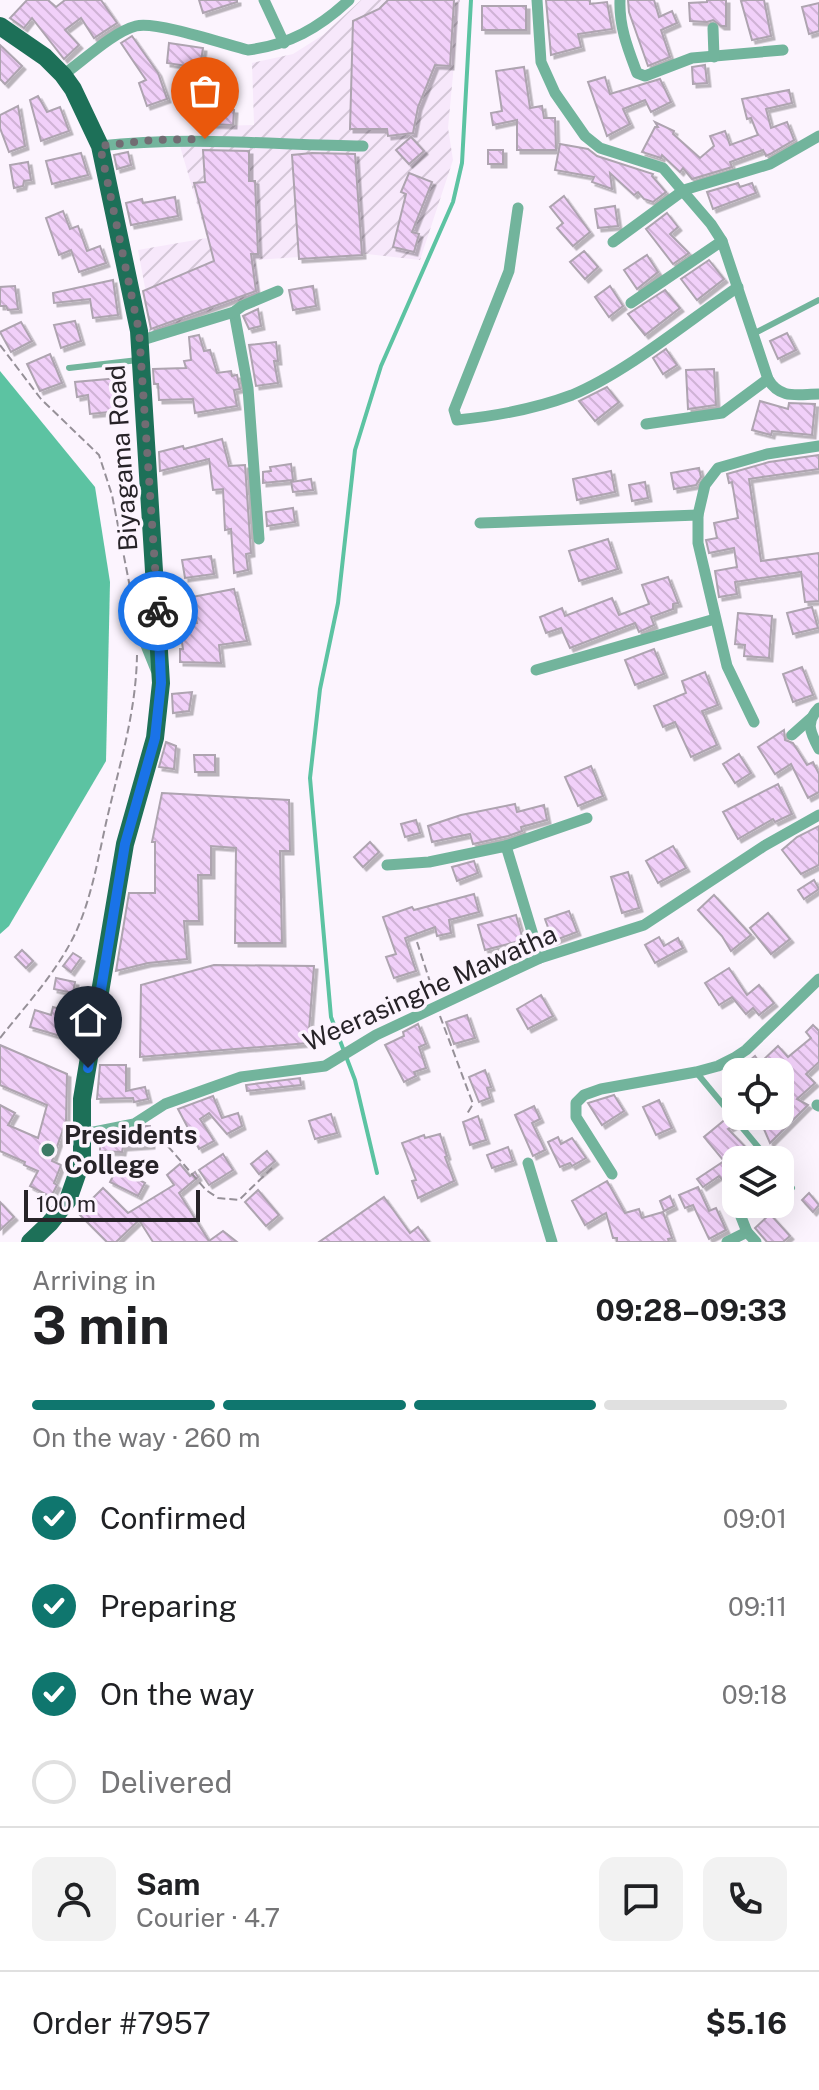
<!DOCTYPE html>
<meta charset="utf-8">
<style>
:root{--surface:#fff;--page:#f2f2f2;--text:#202124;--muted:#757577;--line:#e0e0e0;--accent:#0f766e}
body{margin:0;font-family:"Public Sans",sans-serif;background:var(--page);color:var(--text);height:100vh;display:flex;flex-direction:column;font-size:30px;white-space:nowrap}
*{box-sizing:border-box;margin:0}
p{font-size:26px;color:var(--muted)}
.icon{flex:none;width:44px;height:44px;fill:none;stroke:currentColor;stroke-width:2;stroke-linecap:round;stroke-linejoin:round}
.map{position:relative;height:1242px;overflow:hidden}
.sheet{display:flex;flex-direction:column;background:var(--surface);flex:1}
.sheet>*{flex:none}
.buttons{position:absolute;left:722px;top:1058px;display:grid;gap:16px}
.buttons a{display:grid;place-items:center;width:72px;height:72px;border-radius:16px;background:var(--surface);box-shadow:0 8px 32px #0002;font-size:40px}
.scale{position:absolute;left:24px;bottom:20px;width:176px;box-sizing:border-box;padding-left:8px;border:4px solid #272328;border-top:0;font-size:22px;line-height:28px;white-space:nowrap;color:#272328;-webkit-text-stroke:6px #fcf4fe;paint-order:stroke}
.pin{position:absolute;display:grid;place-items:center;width:68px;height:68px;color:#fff;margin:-82px -34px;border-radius:50% 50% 50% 0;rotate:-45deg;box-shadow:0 0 8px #0007}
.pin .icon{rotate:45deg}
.courier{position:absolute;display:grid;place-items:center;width:80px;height:80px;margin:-40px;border:6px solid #1a73e8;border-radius:50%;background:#fff;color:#222;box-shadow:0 2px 10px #0007}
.summary em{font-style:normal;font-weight:700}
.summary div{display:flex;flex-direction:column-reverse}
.summary{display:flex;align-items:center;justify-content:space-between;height:136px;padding:0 32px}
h1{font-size:52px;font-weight:700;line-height:60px}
.bar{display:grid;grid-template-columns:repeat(4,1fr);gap:12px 8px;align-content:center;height:96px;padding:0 32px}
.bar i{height:10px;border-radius:6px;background:var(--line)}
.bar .on{background:var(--accent)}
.bar p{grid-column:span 4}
.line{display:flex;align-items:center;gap:20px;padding:0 32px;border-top:2px solid var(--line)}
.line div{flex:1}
.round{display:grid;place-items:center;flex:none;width:84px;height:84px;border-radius:16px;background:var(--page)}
ol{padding:0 32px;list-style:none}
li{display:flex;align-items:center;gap:24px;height:88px}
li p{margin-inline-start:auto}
li .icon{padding:8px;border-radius:50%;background:var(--accent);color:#fff;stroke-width:4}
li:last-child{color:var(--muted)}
li i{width:44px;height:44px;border:4px solid var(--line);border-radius:50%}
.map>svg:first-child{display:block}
</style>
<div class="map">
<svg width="819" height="1242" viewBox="0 0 819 1242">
<defs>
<pattern id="industrial-furrows" width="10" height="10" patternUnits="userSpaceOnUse" patternTransform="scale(2)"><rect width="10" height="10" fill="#f7e8fb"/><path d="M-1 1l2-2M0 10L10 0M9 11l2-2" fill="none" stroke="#d4c7d7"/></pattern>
<pattern id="building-back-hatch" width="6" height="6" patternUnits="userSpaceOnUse" patternTransform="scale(2)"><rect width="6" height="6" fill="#f1d0f9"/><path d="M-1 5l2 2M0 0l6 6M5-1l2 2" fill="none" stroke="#cfb2d5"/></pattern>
<filter id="shadow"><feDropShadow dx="3.5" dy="3.5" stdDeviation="0" flood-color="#0004"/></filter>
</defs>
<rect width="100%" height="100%" fill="#fcf4fe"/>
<path fill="url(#industrial-furrows)" d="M 361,0 L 460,0 L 448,128 L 453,160 L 420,260 L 358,253 L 255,260 L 260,293 L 149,333 L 149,309 L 138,250 L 207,238 L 177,136 L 206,137 L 216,126 L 254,125 L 252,63 L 293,54 L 323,35 Z"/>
<path fill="#5cc3a2" d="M 0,371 L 95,487 L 110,582 L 106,761 L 9,926 L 0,934 Z"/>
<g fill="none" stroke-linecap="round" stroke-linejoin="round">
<path stroke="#5cc3a2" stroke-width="4" d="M 377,1173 L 355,1080 L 331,1017 L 310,778 L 320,689 L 338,603 L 355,450 L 381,366 L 453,202 L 462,163 L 471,0"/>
</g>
<g fill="url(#building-back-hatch)" stroke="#aea4b0" stroke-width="2" filter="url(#shadow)">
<path d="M 27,0 L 48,0 L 56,7 L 65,0 L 101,0 L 117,23 L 94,38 L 81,18 L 65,30 L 79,45 L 64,59 L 32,18 L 24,28 L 10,18 Z"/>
<path d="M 199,0 L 237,0 L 237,2 L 203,13 Z"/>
<path d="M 388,0 L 454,0 L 450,66 L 435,65 L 418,107 L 413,133 L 388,136 L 387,129 L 350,129 L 353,21 L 379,9 Z"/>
<path d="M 546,0 L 590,0 L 590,4 L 607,2 L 612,29 L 578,34 L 581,47 L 551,55 Z"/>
<path d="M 628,0 L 654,0 L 659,17 L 672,11 L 677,23 L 661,30 L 670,57 L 648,66 L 629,12 Z"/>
<path d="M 707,0 L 726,0 L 726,26 L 721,26 L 713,20 L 707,22 L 690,21 L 689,3 L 707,2 Z"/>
<path d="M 746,0 L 764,0 L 771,36 L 752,40 L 741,1 Z"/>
<path d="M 819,3 L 819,31 L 809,34 L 802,7 Z"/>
<rect x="482" y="6" width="44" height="24"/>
<path d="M 132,36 L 158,73 L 167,99 L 147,106 L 139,83 L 146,80 L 121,43 Z"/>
<path d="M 169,43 L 203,48 L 200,68 L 167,63 Z"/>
<path d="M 0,45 L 22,66 L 5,84 L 0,79 Z"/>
<path d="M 705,65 L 707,83 L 693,84 L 692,67 Z"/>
<path d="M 524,67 L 530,108 L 542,106 L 544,118 L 555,118 L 556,150 L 517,150 L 517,120 L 493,125 L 491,113 L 502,111 L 496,71 Z"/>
<path d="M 605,77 L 610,94 L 660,79 L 671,102 L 651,112 L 645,100 L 623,109 L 630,124 L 607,136 L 588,82 Z"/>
<path d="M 789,90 L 792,103 L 766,109 L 771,128 L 787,122 L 794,140 L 770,154 L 766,156 L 763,150 L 730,162 L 732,167 L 692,179 L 683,168 L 680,172 L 662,155 L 661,158 L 642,152 L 655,127 L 658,127 L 655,122 L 674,131 L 673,134 L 700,158 L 714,146 L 710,136 L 725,131 L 730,145 L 758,135 L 751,118 L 747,119 L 742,99 Z"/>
<path d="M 38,96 L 47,112 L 60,107 L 69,131 L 41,141 L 30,100 Z"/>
<path d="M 18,106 L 25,146 L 9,152 L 0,128 L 0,115 Z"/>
<path d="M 208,108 L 234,110 L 233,125 L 207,124 Z"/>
<path d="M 411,137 L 424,151 L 409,164 L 396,150 Z"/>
<path d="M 560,144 L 588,149 L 597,156 L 653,174 L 652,176 L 666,192 L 653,202 L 644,199 L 638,192 L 634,195 L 610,173 L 612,189 L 592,182 L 594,177 L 555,170 Z"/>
<path d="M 203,150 L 249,151 L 249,181 L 255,181 L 258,254 L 251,254 L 256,291 L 151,329 L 143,291 L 214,261 L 194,183 L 205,182 Z"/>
<rect x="488" y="150" width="15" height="14"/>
<path d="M 128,152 L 131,165 L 117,169 L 114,155 Z"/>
<path d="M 81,153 L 88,175 L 52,184 L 46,161 Z"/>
<path d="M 312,153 L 355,154 L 362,255 L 299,259 L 292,155 Z"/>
<path d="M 28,162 L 31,180 L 24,181 L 23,186 L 14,188 L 10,165 Z"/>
<path d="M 409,173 L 432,182 L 412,232 L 419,234 L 414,252 L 393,247 L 406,194 L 401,192 Z"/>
<path d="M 738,183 L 740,187 L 752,183 L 756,193 L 713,209 L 707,192 Z"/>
<path d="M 564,196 L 590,232 L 573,246 L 557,228 L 563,223 L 550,207 Z"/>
<path d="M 175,197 L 178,216 L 131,225 L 126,203 L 142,199 L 143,203 Z"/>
<path d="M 615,206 L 618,226 L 598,228 L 595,209 Z"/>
<path d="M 63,211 L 70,229 L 78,226 L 87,251 L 100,246 L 106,263 L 79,272 L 71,250 L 59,255 L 46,218 Z"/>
<path d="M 667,213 L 678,227 L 670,234 L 689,253 L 673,264 L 646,229 Z"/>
<path d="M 584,251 L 598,267 L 585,279 L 570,262 Z"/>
<path d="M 647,255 L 658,272 L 637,289 L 624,270 Z"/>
<path d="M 709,260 L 724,279 L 697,300 L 681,279 Z"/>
<path d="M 113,280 L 118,315 L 93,318 L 90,299 L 54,303 L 53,293 Z"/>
<path d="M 15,286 L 18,309 L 8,310 L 6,306 L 0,306 L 0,287 Z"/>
<path d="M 313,286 L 316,306 L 293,310 L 289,290 Z"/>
<path d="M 610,286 L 623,306 L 609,317 L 595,297 Z"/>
<path d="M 665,290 L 680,308 L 645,335 L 628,314 Z"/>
<path d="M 258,309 L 261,326 L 249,329 L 243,316 Z"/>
<path d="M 75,321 L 81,341 L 61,348 L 54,325 Z"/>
<path d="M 21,322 L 32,341 L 11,352 L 0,332 Z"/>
<path d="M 787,333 L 796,350 L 778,359 L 770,341 Z"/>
<path d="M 199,335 L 204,351 L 210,350 L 217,373 L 231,371 L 232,376 L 237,375 L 240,389 L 234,390 L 237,406 L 195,413 L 193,399 L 159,400 L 158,384 L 154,384 L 153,369 L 186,368 L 184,361 L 191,360 L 189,337 Z"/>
<path d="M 276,342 L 278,361 L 274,361 L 278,383 L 256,386 L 249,345 Z"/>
<path d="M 666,349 L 677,365 L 663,374 L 653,358 Z"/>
<path d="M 50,354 L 62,383 L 40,391 L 27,364 Z"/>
<path d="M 714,369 L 716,405 L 688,409 L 686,370 Z"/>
<path d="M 119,378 L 120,392 L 116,392 L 119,411 L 90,414 L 88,395 L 77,397 L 75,382 Z"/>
<path d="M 607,387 L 619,402 L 595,421 L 579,401 Z"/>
<path d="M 760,401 L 788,409 L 789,403 L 815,404 L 812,435 L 772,431 L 771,435 L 752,430 Z"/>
<path d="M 222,439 L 229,466 L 245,465 L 251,553 L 246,554 L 248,570 L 234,573 L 231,529 L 225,530 L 223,489 L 213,490 L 209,459 L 160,471 L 159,452 L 183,446 L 184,449 Z"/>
<path d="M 819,455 L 819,469 L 749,479 L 761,561 L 819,553 L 819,601 L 805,602 L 801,572 L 735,582 L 737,594 L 719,597 L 715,571 L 737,567 L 734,548 L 709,553 L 706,540 L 717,538 L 714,523 L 738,518 L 732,482 L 729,483 L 727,474 L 769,462 Z"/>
<path d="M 291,464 L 293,480 L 263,483 L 263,472 L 271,471 L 270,467 Z"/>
<path d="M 699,468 L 701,477 L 696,485 L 674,489 L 671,473 Z"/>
<path d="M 611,471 L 615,492 L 577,500 L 573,479 Z"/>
<path d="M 311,479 L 313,490 L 293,492 L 291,482 Z"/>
<path d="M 645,482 L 648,498 L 632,501 L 629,485 Z"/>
<path d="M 293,508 L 295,522 L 267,526 L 266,512 Z"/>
<path d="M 608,539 L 618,569 L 579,581 L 569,551 Z"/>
<path d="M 211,556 L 214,574 L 185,578 L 182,560 Z"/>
<path d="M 668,577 L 678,603 L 673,604 L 673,609 L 651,617 L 654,625 L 639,632 L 635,623 L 570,648 L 561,628 L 546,633 L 540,617 L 562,608 L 565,616 L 612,598 L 619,615 L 649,604 L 642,585 Z"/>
<path d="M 234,589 L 247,641 L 219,645 L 221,663 L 180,662 L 180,649 L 183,649 L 179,624 L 197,623 L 192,597 Z"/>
<path d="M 812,607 L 818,628 L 793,634 L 787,613 Z"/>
<path d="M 738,613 L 772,616 L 769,658 L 744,656 L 745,645 L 735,644 Z"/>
<path d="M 654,649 L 664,674 L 635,685 L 625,660 Z"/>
<path d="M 802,667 L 813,695 L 793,702 L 783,674 Z"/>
<path d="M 705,672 L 718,705 L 702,711 L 717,745 L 691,757 L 675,722 L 663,727 L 654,706 L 686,693 L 682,681 Z"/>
<path d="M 192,692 L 189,711 L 173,713 L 172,694 Z"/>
<path d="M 784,730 L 785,740 L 793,743 L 807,765 L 813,762 L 819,774 L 819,792 L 808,798 L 791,764 L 775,774 L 758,747 Z"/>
<path d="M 166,742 L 176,746 L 174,769 L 159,767 Z"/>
<path d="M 739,754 L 751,773 L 735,783 L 723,764 Z"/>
<path d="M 194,755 L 215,755 L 215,772 L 195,772 Z"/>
<path d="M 591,766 L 603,796 L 578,806 L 565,777 Z"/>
<path d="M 778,784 L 792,814 L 775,822 L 773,819 L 738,839 L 723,812 Z"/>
<path d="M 162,793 L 289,800 L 290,851 L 280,851 L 282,943 L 235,943 L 236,848 L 211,846 L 211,875 L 198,875 L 199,921 L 184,921 L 187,959 L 148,963 L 116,971 L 129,893 L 155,893 L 155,842 L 152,842 Z"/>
<path d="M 515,804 L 517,812 L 544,805 L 547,820 L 521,827 L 522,831 L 508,836 L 473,844 L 470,834 L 432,842 L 428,826 L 461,815 Z"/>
<path d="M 416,820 L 420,833 L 405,837 L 401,824 Z"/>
<path d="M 819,826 L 819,865 L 801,874 L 782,850 L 797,837 Z"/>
<path d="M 370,842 L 379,852 L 363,867 L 354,857 Z"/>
<path d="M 673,846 L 686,868 L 658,883 L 646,861 Z"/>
<path d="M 474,861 L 478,873 L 457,881 L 452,867 Z"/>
<path d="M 628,872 L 639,908 L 622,913 L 611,877 Z"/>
<path d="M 814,880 L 819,889 L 804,899 L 798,890 Z"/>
<path d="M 474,894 L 479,912 L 449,920 L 451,933 L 437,936 L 435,927 L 405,938 L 416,971 L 394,978 L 386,957 L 396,954 L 383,917 L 412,907 L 414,910 Z"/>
<path d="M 714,895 L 751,935 L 731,951 L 722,936 L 698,910 Z"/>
<path d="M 569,911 L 577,932 L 553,941 L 545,919 Z"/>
<path d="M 768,913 L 790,939 L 771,954 L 750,928 Z"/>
<path d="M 516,915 L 523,940 L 485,950 L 478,925 Z"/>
<path d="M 659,937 L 664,946 L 678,938 L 683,948 L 655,963 L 645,945 Z"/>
<path d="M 22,950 L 33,961 L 26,968 L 15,957 Z"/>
<path d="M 73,953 L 81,958 L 71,972 L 63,966 Z"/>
<path d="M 214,965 L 314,966 L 308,1043 L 140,1057 L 141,985 Z"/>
<path d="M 729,968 L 747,995 L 759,985 L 774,1003 L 759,1015 L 753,1008 L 746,1014 L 732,997 L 719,1005 L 705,983 Z"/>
<path d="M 56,978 L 75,982 L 73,993 L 54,989 Z"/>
<path d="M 541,995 L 553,1016 L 528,1029 L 517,1009 Z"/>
<path d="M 53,1007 L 73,1013 L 67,1038 L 30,1027 L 35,1010 L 51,1015 Z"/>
<path d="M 467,1015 L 475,1038 L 454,1044 L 446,1022 Z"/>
<path d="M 418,1024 L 426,1044 L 419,1047 L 426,1068 L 414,1072 L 416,1076 L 404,1082 L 385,1045 L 404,1036 L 403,1032 Z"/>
<path d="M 813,1025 L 819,1031 L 819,1062 L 806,1074 L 815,1083 L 797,1099 L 808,1105 L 770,1143 L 763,1127 L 767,1116 L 780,1116 L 780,1072 L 736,1072 L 755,1056 L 760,1063 L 778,1046 L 788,1057 L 811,1038 L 806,1032 Z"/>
<path d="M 0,1045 L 67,1074 L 66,1121 L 52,1161 L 61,1165 L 54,1183 L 57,1185 L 51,1197 L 30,1186 L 38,1171 L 24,1165 L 25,1162 L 0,1151 L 0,1105 L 15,1113 L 8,1125 L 38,1138 L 47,1105 L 0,1085 Z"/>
<path d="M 100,1065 L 126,1065 L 126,1091 L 145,1087 L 148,1099 L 134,1102 L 133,1098 L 97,1099 Z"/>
<path d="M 485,1070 L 491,1087 L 487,1088 L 490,1098 L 479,1102 L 469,1077 Z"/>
<path d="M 300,1078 L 301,1085 L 247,1091 L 246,1085 Z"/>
<path d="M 614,1095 L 624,1111 L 602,1125 L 588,1103 Z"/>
<path d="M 213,1096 L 222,1118 L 238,1113 L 242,1126 L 227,1134 L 209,1113 L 200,1119 L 214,1141 L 199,1149 L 178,1109 Z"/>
<path d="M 659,1100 L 672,1128 L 656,1135 L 643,1107 Z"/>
<path d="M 534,1106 L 540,1119 L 532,1123 L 545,1150 L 533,1156 L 515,1115 Z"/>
<path d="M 331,1114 L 337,1133 L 315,1139 L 309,1121 Z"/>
<path d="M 478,1116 L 486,1140 L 470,1145 L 463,1122 Z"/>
<path d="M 727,1118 L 733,1126 L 728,1129 L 758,1160 L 736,1160 L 736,1191 L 732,1191 L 719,1176 L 703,1187 L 697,1179 L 724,1161 L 704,1137 Z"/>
<path d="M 146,1126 L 150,1126 L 151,1145 L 123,1147 L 122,1152 L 100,1151 L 100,1139 L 136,1132 Z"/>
<path d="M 440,1134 L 447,1156 L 445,1157 L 454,1181 L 418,1198 L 412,1181 L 416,1180 L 402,1143 L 424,1135 L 425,1138 Z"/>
<path d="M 558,1137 L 561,1144 L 572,1138 L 586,1158 L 572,1166 L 570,1163 L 560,1167 L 548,1142 Z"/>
<path d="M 508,1147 L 513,1161 L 492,1168 L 487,1155 Z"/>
<path d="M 267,1151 L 275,1161 L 259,1174 L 251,1164 Z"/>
<path d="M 223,1154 L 233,1170 L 209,1185 L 199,1170 Z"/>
<path d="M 180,1164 L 190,1176 L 195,1172 L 198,1177 L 179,1193 L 209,1241 L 223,1231 L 237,1242 L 153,1242 L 139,1220 L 116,1242 L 107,1242 L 78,1213 L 103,1188 L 128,1213 L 174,1185 L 167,1175 Z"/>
<path d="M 117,1168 L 145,1183 L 138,1196 L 110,1182 Z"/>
<path d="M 607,1181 L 625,1213 L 639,1209 L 642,1218 L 663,1212 L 672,1238 L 668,1239 L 669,1242 L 617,1242 L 617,1238 L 613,1238 L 606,1213 L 585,1225 L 572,1201 Z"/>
<path d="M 698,1187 L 709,1211 L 716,1208 L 726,1230 L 709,1239 L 693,1205 L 685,1208 L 679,1195 Z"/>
<path d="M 258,1190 L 279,1215 L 266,1226 L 245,1202 Z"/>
<path d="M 809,1193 L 819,1205 L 813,1212 L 802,1200 Z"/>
<path d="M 670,1196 L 674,1206 L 664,1211 L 660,1201 Z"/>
<path d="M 384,1197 L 410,1233 L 418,1227 L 429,1242 L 319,1242 Z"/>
<path d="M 0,1202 L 14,1217 L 0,1230 Z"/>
<path d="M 770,1214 L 790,1236 L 783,1242 L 767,1242 L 755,1228 Z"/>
</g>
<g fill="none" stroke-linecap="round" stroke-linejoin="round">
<g stroke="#969098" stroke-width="2" stroke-dasharray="8 4" stroke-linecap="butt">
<path d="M 0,345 L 41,399 L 99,455 L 112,495 L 135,613"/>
<path d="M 417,942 L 434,994"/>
<path d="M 440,1016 L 473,1104 L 467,1114"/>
<path d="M 0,1038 C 27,1004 56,973 75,934 C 91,900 98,859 106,823 C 119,766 136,714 137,655"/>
<path d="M 152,1128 L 206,1190 L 218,1198 L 239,1200 L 272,1168"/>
</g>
<g stroke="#72b49c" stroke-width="6">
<path d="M 753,334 L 819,300"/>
<path d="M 69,368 L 138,360"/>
<path d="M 696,1072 L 769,1160"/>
<path d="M 780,1174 L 792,1188"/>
</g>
<g stroke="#72b49c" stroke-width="11">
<path d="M 264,0 L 284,43"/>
<path d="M 537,0 L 541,62 L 555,93 L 585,136 L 600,148 L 663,168 L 711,224 L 722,241 L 768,379 C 780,400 798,394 819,394"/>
<path d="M 620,0 C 619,27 628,49 637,73 L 645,76 L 692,58 L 783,50"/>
<path d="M 713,28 L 714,57"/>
<path d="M 63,75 C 83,61 113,32 136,26 C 157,21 224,44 248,50 C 289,45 319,28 349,0"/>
<path d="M 100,146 C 188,136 275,145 363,146"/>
<path d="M 518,208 L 509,271 L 454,410 L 457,420 C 496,416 535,409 572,395 C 627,372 688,321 738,287"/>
<path d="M 613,242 L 684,190 L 770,164 L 819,136"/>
<path d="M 631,303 L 722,241"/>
<path d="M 234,312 L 248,388 L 259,539"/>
<path d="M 139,341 L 234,312 L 242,306 L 278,291"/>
<path d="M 646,424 L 722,413 L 768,379"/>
<path d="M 480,523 L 698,515"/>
<path d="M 137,623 L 156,670"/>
<path d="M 536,670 L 715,619"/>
<path d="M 819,708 C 805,722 810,732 819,749"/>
<path d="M 754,722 L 727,666 L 698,543 L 698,515 L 705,485 L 718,468 L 767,454 L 819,446"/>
<path d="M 792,735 L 810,719"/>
<path d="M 506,846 L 587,818"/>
<path d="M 387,865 L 429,862 L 506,846 L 540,958"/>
<path d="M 817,1105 L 819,1106"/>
<path d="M 84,1134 L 134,1124 L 165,1104 L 241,1077 L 325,1066 L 376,1035 L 540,958 L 644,925 L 764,846 L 819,815"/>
<path d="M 528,1163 L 552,1242"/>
<path d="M 612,1174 L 576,1117 L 576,1103 L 584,1095 L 601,1089 L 696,1072 L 718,1066 L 734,1058 L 746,1050 L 819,979"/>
<path d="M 734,1199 L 747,1232 L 756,1242"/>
<path d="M 727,1242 L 747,1232"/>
</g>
<path stroke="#1d7058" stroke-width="18" d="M 0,26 L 45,57 L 63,75 L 73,89 L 100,146 L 139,331 L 161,683 L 155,738 L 125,844 L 82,1099 L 82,1160 L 68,1200 L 50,1223 L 30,1242"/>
</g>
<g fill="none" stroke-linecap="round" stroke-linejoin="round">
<path stroke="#726c73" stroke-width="8" stroke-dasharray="0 14.4" d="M 158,611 L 139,331 L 100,146 L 152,140 L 205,139"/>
<path stroke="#1a73e8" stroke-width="10" d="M 88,1068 L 125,844 L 155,738 L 161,683 L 158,611"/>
</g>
<circle fill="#3d7b66" stroke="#fcf4fe" stroke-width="3" cx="48" cy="1150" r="8"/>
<g text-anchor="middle" stroke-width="7" stroke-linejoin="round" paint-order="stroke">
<g font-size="26" fill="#272328" stroke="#fcf4fe">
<text transform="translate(122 458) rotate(-94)" y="9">Biyagama Road</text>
<text transform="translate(430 988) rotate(-24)" y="9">Weerasinghe Mawatha</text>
</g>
<g font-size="26" font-weight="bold" fill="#272328" stroke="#fcf4fe" text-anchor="start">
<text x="64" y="1144">Presidents<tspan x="64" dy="30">College</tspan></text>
</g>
</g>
</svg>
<div class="buttons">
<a><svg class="icon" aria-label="locate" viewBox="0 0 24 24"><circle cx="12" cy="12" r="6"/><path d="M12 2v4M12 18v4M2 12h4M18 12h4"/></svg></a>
<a><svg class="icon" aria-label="layers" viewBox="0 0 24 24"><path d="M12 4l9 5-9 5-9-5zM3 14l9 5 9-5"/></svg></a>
</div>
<div class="scale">100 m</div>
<div class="pin" style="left:205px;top:139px;background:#ea580c"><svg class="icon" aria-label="bag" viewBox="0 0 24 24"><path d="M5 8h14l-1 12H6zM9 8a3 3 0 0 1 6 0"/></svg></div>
<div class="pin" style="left:88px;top:1068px;background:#1f2937"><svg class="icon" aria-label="home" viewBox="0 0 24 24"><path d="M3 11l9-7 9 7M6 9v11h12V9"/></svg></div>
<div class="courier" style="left:158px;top:611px"><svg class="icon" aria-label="bike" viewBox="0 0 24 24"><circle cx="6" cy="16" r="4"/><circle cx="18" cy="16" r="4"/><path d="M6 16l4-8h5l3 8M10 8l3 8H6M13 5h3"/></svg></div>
</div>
<section class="sheet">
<div class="summary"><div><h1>3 min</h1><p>Arriving in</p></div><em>09:28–09:33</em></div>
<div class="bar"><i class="on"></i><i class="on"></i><i class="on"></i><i></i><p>On the way · 260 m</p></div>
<ol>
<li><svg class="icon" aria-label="check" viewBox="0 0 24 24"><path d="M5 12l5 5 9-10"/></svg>Confirmed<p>09:01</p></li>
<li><svg class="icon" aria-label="check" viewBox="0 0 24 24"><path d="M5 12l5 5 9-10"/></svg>Preparing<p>09:11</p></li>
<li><svg class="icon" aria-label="check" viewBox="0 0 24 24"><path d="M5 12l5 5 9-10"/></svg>On the way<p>09:18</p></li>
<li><i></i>Delivered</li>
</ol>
<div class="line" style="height:144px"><a class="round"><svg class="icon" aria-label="person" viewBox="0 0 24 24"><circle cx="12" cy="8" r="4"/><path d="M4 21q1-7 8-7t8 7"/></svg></a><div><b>Sam</b><p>Courier · 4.7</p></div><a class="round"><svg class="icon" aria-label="chat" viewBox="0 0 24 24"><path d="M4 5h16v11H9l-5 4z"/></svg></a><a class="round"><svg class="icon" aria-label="phone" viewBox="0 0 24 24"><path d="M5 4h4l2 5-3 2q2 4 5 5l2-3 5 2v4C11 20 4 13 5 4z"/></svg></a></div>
<div class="line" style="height:104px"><div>Order #7957</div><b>$5.16</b></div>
</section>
